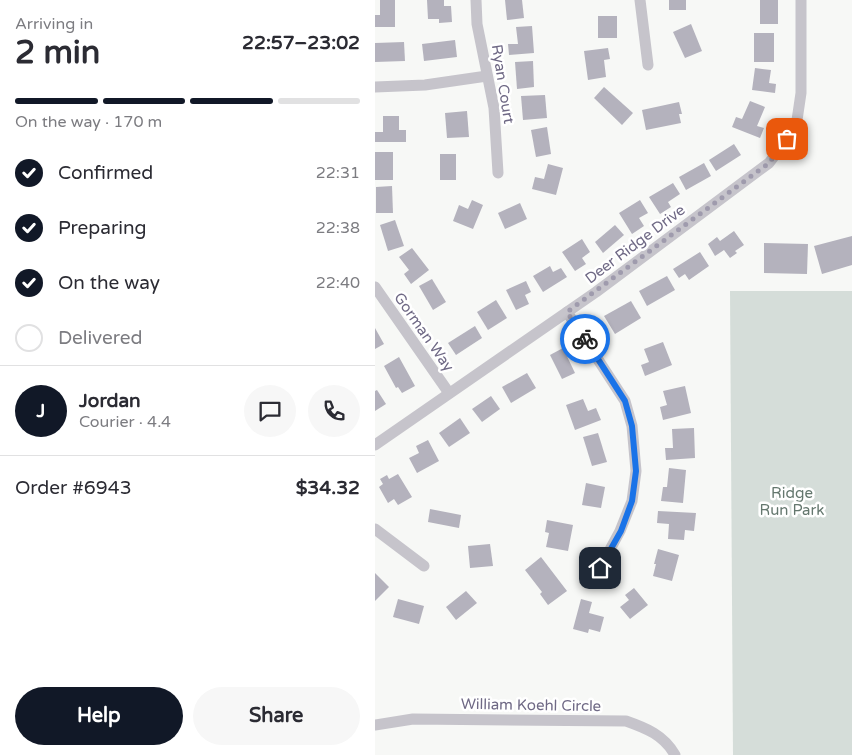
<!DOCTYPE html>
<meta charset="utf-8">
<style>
:root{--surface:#fff;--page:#f7f7f7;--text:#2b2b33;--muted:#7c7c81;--line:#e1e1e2;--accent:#111827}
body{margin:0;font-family:"Varela Round",sans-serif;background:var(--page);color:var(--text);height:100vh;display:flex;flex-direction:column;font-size:19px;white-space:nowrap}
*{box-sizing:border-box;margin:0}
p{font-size:16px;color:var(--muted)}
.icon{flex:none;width:28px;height:28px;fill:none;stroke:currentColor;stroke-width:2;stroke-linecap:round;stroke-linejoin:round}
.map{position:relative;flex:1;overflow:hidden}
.side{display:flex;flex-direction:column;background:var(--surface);width:375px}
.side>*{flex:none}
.pin{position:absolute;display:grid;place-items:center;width:42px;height:42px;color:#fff;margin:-21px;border-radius:10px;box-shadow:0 2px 8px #0006}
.courier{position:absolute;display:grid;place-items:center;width:50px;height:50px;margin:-25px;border:4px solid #1a73e8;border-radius:50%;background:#fff;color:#222;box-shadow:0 1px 6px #0007}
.summary em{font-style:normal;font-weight:700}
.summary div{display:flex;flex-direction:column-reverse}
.summary{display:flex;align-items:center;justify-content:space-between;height:85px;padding:0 15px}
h1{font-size:32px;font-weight:700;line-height:38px}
.bar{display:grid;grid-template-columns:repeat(4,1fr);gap:8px 5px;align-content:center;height:60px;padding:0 15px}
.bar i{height:6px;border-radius:4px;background:var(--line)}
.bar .current{background:var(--accent)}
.bar p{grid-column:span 4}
.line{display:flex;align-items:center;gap:12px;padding:0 15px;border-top:1px solid var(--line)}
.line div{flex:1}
.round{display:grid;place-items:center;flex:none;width:52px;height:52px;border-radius:26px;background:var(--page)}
ol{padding:0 15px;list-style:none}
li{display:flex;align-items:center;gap:15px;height:55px}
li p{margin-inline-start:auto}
li .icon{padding:5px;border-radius:50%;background:var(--accent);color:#fff;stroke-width:4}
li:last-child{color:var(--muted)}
li i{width:28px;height:28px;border:2px solid var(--line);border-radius:50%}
.primary-button{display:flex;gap:10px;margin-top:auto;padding:10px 15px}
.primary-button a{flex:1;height:58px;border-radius:30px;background:var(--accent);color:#fff;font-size:20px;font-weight:700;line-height:58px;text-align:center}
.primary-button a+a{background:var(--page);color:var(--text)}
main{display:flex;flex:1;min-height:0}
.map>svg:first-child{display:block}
</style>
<main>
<section class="side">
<div class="summary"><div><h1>2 min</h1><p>Arriving in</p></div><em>22:57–23:02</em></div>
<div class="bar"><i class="current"></i><i class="current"></i><i class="current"></i><i></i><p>On the way · 170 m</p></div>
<ol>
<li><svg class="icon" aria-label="check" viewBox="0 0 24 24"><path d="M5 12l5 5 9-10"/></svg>Confirmed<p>22:31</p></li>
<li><svg class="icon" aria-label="check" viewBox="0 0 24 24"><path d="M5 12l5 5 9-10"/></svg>Preparing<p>22:38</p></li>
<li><svg class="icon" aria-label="check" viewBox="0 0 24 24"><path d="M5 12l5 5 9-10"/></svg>On the way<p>22:40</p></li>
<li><i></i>Delivered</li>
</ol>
<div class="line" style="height:90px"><b class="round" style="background:var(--accent);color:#fff">J</b><div><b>Jordan</b><p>Courier · 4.4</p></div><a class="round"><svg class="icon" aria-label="chat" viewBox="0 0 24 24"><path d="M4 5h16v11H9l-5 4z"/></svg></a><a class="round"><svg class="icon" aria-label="phone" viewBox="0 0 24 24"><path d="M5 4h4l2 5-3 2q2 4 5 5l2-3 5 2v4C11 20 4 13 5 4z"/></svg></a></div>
<div class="line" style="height:65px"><div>Order #6943</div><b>$34.32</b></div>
<div class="primary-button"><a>Help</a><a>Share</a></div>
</section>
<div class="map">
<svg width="477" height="755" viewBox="0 0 477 755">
<rect width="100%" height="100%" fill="#f7f8f6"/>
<path fill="#d5ddd9" d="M 355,291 L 477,291 L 477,755 L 358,755 Z"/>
<g fill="#b4b2bd">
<path d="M 5,0 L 20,0 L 20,27 L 0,27 L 0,15 L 5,15 Z"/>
<path d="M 52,0 L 69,0 L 69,6 L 76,6 L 77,22 L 64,23 L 64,19 L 53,19 Z"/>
<path d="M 130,0 L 147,0 L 149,18 L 132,20 Z"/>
<rect x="294" y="0" width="17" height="10"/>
<rect x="385" y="0" width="18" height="24"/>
<rect x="223" y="16" width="19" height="22"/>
<path d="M 316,24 L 327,51 L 310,58 L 298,32 Z"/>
<path d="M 157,26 L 159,53 L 134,55 L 133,44 L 143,44 L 141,27 Z"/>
<rect x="379" y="33" width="20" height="29"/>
<path d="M 80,40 L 82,57 L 49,61 L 47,44 Z"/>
<path d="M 29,42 L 30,61 L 0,62 L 0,43 Z"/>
<path d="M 233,48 L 235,59 L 229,60 L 231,77 L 213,80 L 209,51 Z"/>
<path d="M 158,61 L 159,87 L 142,89 L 140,62 Z"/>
<path d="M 380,68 L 396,70 L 394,83 L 401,84 L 400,93 L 377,90 Z"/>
<path d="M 229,87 L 258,113 L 247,125 L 219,98 Z"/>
<path d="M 170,95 L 172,118 L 148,120 L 146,96 Z"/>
<path d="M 375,101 L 390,107 L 382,126 L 389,128 L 385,138 L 357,127 L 361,117 L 367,119 Z"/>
<path d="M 304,102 L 307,114 L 304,114 L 306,123 L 271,130 L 267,110 Z"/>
<path d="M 92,111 L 94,137 L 72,138 L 70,113 Z"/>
<path d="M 8,116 L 24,116 L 24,130 L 31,130 L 31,142 L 0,142 L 0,132 L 8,132 Z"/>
<path d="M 172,127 L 176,154 L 161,157 L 156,130 Z"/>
<path d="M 359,144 L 366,155 L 341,171 L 334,160 Z"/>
<rect x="0" y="152" width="18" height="28"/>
<rect x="65" y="154" width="16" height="26"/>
<path d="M 329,163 L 336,176 L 311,190 L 304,177 Z"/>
<path d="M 173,164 L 188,168 L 181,195 L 157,189 L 160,177 L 169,179 Z"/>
<path d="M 298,183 L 305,194 L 293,202 L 296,207 L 285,214 L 274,197 Z"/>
<path d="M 17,186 L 18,213 L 1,213 L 1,187 Z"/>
<path d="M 97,200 L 108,205 L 98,229 L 78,221 L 84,205 L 93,209 Z"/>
<path d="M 265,200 L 273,213 L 264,218 L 269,226 L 257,234 L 244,213 Z"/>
<path d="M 145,203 L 152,219 L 130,229 L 123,213 Z"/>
<path d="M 20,220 L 29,246 L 13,251 L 5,225 Z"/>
<path d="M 240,225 L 249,235 L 228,253 L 220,242 Z"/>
<path d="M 359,231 L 369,245 L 360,251 L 362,253 L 355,258 L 349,250 L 340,256 L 333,244 L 342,237 L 345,241 Z"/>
<path d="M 477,236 L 477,265 L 447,274 L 439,246 Z"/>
<path d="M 207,239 L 215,252 L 207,258 L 211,264 L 200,271 L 187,252 Z"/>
<path d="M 389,243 L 433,244 L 432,274 L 389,273 Z"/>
<path d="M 37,248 L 54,270 L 36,284 L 29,274 L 34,270 L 24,257 Z"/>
<path d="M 325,252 L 334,266 L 314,280 L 310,274 L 304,278 L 298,269 Z"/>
<path d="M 175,266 L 178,272 L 186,268 L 192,277 L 168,292 L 158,276 Z"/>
<path d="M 292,276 L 300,290 L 272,306 L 264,291 Z"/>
<path d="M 57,279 L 71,302 L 58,310 L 44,286 Z"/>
<path d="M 151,281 L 156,292 L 150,295 L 154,304 L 141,310 L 131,290 Z"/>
<path d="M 121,300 L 132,318 L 113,330 L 102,312 Z"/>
<path d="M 256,301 L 266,318 L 240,334 L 229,316 Z"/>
<path d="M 100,326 L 107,338 L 81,355 L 73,343 Z"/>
<path d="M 0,328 L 9,344 L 0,349 Z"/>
<path d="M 288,342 L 297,365 L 270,376 L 266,365 L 274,362 L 269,349 Z"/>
<path d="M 188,348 L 200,373 L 187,379 L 175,355 Z"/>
<path d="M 24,357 L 40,386 L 27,393 L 23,387 L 21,388 L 9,366 Z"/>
<path d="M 152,373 L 161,388 L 136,403 L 127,387 Z"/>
<path d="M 310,386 L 316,413 L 288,420 L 285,407 L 292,405 L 288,391 Z"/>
<path d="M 2,390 L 11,404 L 0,411 L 0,391 Z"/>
<path d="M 116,396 L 125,409 L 107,422 L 97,409 Z"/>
<path d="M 208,399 L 213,411 L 221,408 L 226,420 L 200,430 L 191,405 Z"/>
<path d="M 85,418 L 95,433 L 74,447 L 64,433 Z"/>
<path d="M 319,428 L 320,458 L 291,460 L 290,448 L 298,448 L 297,429 Z"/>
<path d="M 223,433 L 232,462 L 217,466 L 208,437 Z"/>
<path d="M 53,440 L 64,461 L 42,473 L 34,458 L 44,453 L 41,446 Z"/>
<path d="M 294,468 L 311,470 L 308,503 L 286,501 L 288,487 L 292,487 Z"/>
<path d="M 23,474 L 37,497 L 23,505 L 19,499 L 13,503 L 4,487 L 8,484 L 5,479 L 12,475 L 14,479 Z"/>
<path d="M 211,483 L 230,487 L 226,508 L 207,505 Z"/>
<path d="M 55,509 L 86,515 L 84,528 L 53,522 Z"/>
<path d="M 283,511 L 321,513 L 319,531 L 310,530 L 309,540 L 293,539 L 294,524 L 282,523 Z"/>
<path d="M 172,520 L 198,525 L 193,551 L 171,547 L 174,533 L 170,532 Z"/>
<path d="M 115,544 L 118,566 L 95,568 L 93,546 Z"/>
<path d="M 283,549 L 304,555 L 297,581 L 278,576 L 281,564 L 279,564 Z"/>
<path d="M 166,557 L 192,591 L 173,605 L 165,594 L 167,592 L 150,570 Z"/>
<path d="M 0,573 L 14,587 L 0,601 Z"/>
<path d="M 259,588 L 273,605 L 255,619 L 245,607 L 254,600 L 250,595 Z"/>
<path d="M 91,591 L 102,603 L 81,620 L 71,607 Z"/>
<path d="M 23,599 L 49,606 L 44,624 L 18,617 Z"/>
<path d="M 206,599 L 217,602 L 214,613 L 229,617 L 225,632 L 214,629 L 213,633 L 198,629 Z"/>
</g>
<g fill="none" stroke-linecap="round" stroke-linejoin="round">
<g stroke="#c6c4cb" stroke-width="11">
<path d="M 101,0 L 102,24 L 119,108 L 123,173"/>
<path d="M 265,0 L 273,65"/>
<path d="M 0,87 L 50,85 L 112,76"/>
<path d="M 0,287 L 74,393"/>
<path d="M 192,312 L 250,401 L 257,426 L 261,471 L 257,501 L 245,531 L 225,568"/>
<path d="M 0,445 L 221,292 L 394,163 L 421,127 L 426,93 L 426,0"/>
<path d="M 0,529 L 49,566"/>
<path d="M 0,725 L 38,719 L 251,721 C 271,728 289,735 300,755"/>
</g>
</g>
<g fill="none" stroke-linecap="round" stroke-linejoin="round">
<path stroke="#9f9bad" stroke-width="5" stroke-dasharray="0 9" d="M 210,339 L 192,312 L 394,163 L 412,139"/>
<path stroke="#1a73e8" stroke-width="6" d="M 210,339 L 250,401 L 257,426 L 261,471 L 257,501 L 246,531 L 225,568"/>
</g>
<g text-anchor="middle" stroke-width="5" stroke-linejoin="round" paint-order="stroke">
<g font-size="15" fill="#6f6985" stroke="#fff">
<text transform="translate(128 84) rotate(81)" y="5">Ryan Court</text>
<text transform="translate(260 244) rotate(-37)" y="5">Deer Ridge Drive</text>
<text transform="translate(49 332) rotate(55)" y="5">Gorman Way</text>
<text transform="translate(156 705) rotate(1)" y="5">William Koehl Circle</text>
</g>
<g font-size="15" fill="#64776e" stroke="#fff">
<text x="417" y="498">Ridge<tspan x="417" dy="17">Run Park</tspan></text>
</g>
</g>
</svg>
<div class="pin" style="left:412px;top:139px;background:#ea580c"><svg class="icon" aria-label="bag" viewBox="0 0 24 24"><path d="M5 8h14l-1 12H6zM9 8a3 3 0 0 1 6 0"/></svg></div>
<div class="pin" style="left:225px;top:568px;background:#1f2937"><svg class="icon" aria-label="home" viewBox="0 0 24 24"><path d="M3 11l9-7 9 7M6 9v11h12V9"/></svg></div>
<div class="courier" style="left:210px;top:339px"><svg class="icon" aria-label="bike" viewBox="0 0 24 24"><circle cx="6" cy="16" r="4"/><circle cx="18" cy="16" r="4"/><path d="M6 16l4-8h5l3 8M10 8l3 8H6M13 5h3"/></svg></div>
</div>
</main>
